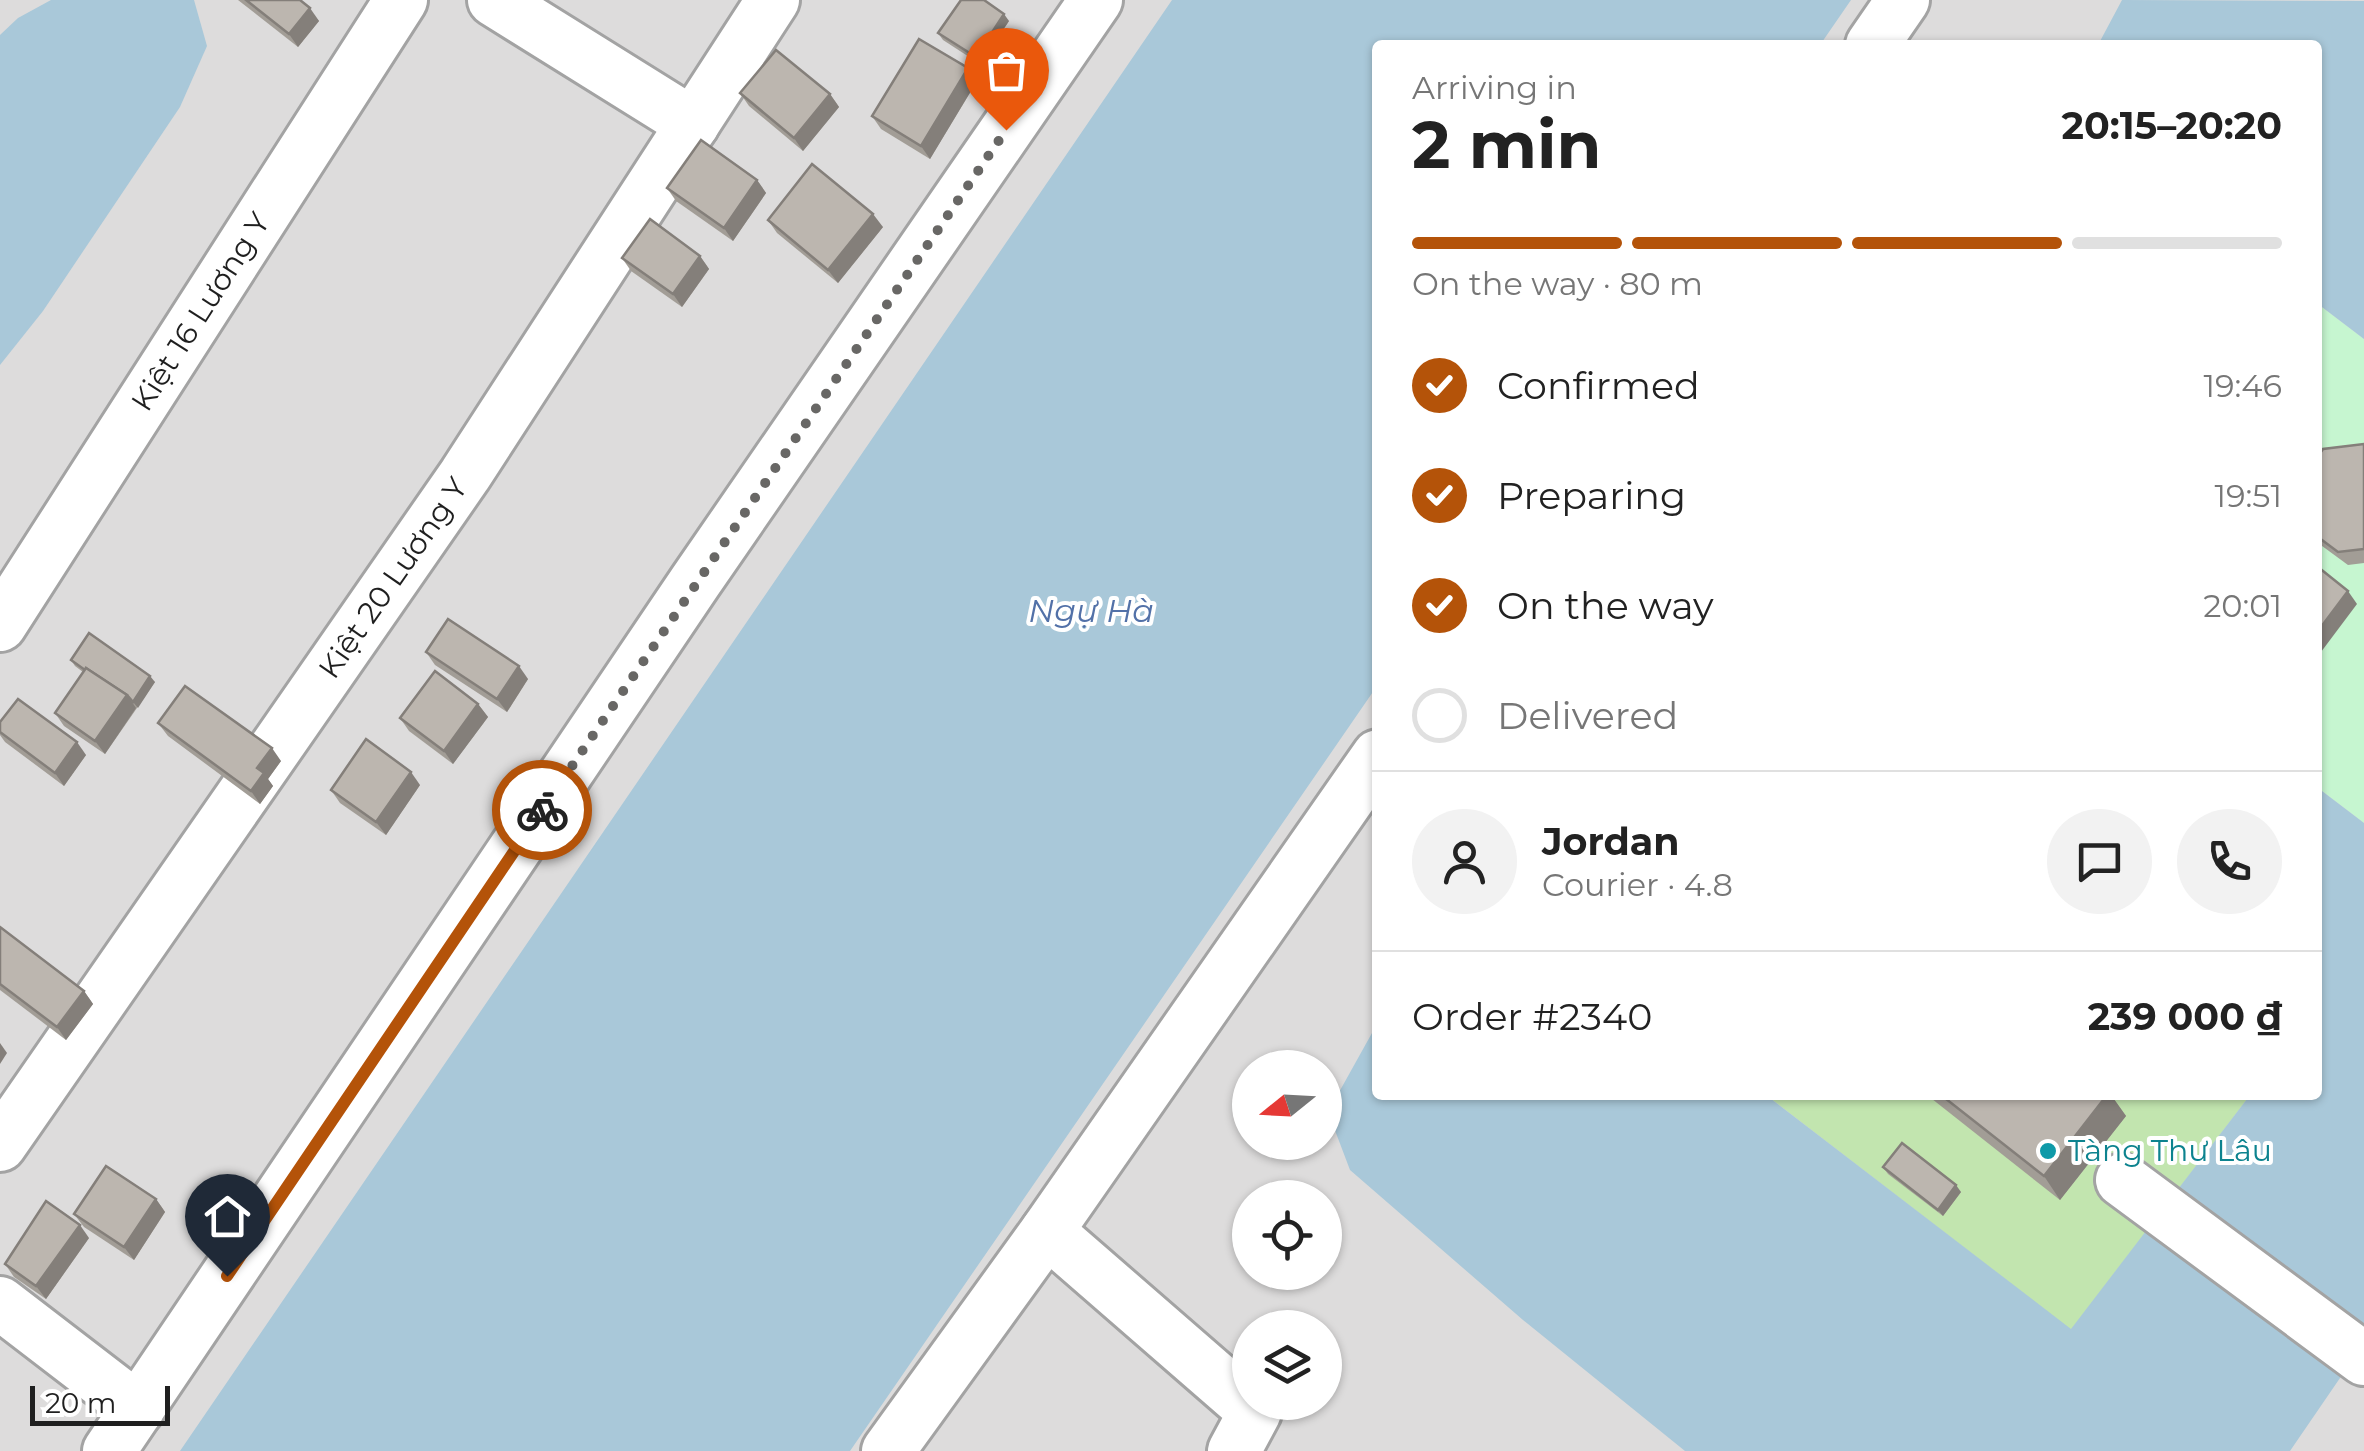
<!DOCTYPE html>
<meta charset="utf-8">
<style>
:root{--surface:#fff;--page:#f2f2f2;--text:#222;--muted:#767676;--line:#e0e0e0;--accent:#b45309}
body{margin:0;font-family:Montserrat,sans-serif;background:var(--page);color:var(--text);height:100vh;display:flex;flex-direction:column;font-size:38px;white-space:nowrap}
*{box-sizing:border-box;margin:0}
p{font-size:32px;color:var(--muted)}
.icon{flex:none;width:55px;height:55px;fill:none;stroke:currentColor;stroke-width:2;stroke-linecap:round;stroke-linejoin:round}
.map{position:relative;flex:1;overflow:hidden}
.drawer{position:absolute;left:1372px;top:40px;width:950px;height:1060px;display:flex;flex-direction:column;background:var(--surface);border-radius:10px;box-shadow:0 2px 8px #0004}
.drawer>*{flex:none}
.needle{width:65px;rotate:252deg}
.tools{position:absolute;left:1232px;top:1050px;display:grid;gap:20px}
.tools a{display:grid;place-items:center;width:110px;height:110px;border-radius:50%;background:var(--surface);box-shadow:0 2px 8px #0004;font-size:50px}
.scale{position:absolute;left:30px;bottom:25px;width:140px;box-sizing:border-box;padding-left:10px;border:5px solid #1f1f1f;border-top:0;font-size:28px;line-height:35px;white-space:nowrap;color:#1f1f1f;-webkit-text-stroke:8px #fff;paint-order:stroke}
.pin{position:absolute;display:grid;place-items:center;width:85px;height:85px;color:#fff;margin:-102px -42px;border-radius:50% 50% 50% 0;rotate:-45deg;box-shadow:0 0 10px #0007}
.pin .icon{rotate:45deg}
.courier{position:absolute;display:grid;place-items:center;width:100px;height:100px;margin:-50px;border:8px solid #b45309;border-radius:50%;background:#fff;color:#222;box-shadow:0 2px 12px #0007}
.head em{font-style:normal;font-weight:700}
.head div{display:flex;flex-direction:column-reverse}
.head{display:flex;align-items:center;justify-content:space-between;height:170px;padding:0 40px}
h1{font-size:65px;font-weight:700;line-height:75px}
.bar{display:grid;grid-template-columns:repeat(4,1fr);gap:15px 10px;align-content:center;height:120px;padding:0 40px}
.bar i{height:12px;border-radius:8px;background:var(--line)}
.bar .current{background:var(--accent)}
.bar p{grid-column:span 4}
.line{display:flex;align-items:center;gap:25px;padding:0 40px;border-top:2px solid var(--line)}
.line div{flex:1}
.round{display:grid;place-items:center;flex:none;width:105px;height:105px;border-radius:52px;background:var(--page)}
ol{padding:0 40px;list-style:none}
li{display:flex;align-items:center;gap:30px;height:110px}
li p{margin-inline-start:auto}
li .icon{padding:10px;border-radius:50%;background:var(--accent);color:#fff;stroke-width:4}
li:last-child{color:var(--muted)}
li i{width:55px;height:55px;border:5px solid var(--line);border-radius:50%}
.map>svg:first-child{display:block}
</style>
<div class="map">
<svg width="2364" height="1451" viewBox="0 0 2364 1451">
<rect width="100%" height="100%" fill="#efede6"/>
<path fill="#dddcdc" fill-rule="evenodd" d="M 0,0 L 2364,0 L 2364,1451 L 0,1451 ZM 1378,45 L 2318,45 L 2318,1095 L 1378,1095 ZM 1250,1068 L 1325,1068 L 1325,1142 L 1250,1142 ZM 1250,1198 L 1325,1198 L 1325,1272 L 1250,1272 ZM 1250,1328 L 1325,1328 L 1325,1402 L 1250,1402 Z"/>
<path fill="#c2e5af" d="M 1766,1095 L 2244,1095 L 2248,1098 L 2071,1330 Z"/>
<path fill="#c6f6d0" d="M 2318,304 L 2364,339 L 2364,823 L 2318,788 Z"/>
<g fill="#a9c8d9">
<path d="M 51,0 L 194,0 L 207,46 L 180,107 L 43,311 L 0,365 L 0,35 L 18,18 Z"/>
<path d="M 1172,0 L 1851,0 L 1820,45 L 1378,45 L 1377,686 L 850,1451 L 180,1451 Z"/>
<path d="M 2122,0 L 2364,1 L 2364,339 L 2318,304 L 2318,45 L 2098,45 Z"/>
<path d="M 2318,788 L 2364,823 L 2364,1343 L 2290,1451 L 1685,1451 L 1523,1320 L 1350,1170 L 1328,1112 L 1377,1024 L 1378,1095 L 1766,1095 L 2071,1329 L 2247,1099 L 2244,1095 L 2318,1095 Z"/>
</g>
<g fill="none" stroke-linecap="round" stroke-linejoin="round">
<defs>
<g id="minor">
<path d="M 494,0 L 693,124"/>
<path d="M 1872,45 L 1903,0"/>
<path id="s1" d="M 0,625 L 401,0"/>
<path id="s2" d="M 0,1145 L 465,475 L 773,0"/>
<path d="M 2122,1180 L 2364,1359"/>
<path d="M 1047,1231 L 1255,1412 L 1234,1451"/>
<path d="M 0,1303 L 138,1409"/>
<path d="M 109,1451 L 695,582 L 1096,0"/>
<path d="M 888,1451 L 1047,1231 L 1378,756"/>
</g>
</defs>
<use href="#minor" stroke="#a3a3a3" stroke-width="58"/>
<use href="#minor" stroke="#fff" stroke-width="52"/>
</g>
<g fill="#a29d96">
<path d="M 238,0 L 300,0 L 319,21 L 298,47 Z"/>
<path d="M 1009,21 L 980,64 L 943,40 L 938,33 Z"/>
<path d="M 977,81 L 930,159 L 881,129 L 872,116 Z"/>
<path d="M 740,93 L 830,94 L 839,107 L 803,151 L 749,106 Z"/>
<path d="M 757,180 L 766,193 L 733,241 L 676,201 L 667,188 Z"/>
<path d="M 768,220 L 883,227 L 838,283 L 777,233 Z"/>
<path d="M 700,256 L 709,269 L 682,307 L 631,271 L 622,258 Z"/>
<path d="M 2364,444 L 2364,563 L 2348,565 L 2318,543 L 2318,456 Z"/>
<path d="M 426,652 L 528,679 L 507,712 L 435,665 Z"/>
<path d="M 71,660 L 155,682 L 105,754 L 64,726 L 55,713 L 83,672 L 75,666 Z"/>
<path d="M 478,704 L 488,717 L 453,764 L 409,731 L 400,718 Z"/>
<path d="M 0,722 L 86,755 L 64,786 L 5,742 L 0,735 Z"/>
<path d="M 158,723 L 281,761 L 268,779 L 273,786 L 260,804 L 168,736 Z"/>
<path d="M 420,785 L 386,835 L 340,803 L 331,790 Z"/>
<path d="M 0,927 L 84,991 L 93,1004 L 66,1040 L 0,990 Z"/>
<path d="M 1927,1095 L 2111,1095 L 2126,1116 L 2060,1200 Z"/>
<path d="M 1883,1167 L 1961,1192 L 1943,1216 L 1888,1174 Z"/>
<path d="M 156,1199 L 165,1212 L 134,1260 L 84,1227 L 74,1214 Z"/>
<path d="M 89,1238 L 46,1299 L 14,1277 L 5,1264 Z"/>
</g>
<g fill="#847f7a">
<path d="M 310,8 L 319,21 L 298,47 L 289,34 Z"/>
<path d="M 1004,14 L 1009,21 L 980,64 L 976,57 Z"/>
<path d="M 968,68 L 977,81 L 930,159 L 921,146 Z"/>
<path d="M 830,94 L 839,107 L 803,151 L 794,138 Z"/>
<path d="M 757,180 L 766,193 L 733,241 L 724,228 Z"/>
<path d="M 873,214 L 883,227 L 838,283 L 828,270 Z"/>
<path d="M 700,256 L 709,269 L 682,307 L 673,294 Z"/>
<path d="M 2348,591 L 2357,604 L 2318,656 L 2318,631 Z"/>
<path d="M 519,666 L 528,679 L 507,712 L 497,699 Z"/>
<path d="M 150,676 L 155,682 L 138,708 L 133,702 Z"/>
<path d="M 127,695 L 136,708 L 105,754 L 95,741 Z"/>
<path d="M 478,704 L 488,717 L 453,764 L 444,751 Z"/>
<path d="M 77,742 L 86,755 L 64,786 L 55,773 Z"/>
<path d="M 272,748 L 281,761 L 268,779 L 273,786 L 260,804 L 251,791 L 257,768 Z"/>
<path d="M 411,772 L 420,785 L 386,835 L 376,822 Z"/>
<path d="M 84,991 L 93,1004 L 66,1040 L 57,1027 Z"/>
<path d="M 0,1043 L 7,1053 L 0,1064 Z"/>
<path d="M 2107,1095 L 2111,1095 L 2126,1116 L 2060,1200 L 2044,1176 Z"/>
<path d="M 1956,1185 L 1961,1192 L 1943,1216 L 1938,1210 Z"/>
<path d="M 156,1199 L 165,1212 L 134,1260 L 124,1247 Z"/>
<path d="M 80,1225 L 89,1238 L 46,1299 L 36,1286 Z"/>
</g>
<g fill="#bcb6af" stroke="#847f7a" stroke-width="2.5">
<path d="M 246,0 L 300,0 L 310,8 L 289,34 Z"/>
<path d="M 961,0 L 984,0 L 1004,14 L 976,57 L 938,33 Z"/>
<path d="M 919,39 L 968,68 L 921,146 L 872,116 Z"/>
<path d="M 776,50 L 830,94 L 794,138 L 740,93 Z"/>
<path d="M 701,140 L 757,180 L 724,228 L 667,188 Z"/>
<path d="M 812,164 L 873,214 L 828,270 L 768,220 Z"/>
<path d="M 650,219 L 700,256 L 673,294 L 622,258 Z"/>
<path d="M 2364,444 L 2364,549 L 2338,552 L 2318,537 L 2318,456 L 2323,449 Z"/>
<path d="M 2318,567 L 2348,591 L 2318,631 Z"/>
<path d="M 448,619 L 519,666 L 497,699 L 426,652 Z"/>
<path d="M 89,633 L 150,676 L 133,702 L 127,695 L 86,668 L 85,670 L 71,660 Z"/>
<path d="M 86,668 L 127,695 L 95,741 L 55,713 Z"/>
<path d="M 435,671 L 478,704 L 444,751 L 400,718 Z"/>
<path d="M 185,686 L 272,748 L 257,768 L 264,773 L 251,791 L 158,723 Z"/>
<path d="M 18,699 L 77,742 L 55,773 L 0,732 L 0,722 Z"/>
<path d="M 366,739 L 411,772 L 376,822 L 331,790 Z"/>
<path d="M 0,927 L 84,991 L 57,1027 L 0,984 Z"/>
<path d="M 1941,1095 L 2107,1095 L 2044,1176 Z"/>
<path d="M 1902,1143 L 1956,1185 L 1938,1210 L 1883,1167 Z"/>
<path d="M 106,1166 L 156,1199 L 124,1247 L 74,1214 Z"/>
<path d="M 46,1201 L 80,1225 L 36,1286 L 5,1264 Z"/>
</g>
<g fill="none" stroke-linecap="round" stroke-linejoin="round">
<path stroke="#686765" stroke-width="10" stroke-dasharray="0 18" d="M 542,810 L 1006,130"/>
<path stroke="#b45309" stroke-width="12" d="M 227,1276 L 542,810"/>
</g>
<circle fill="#0f9aa8" stroke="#fff" stroke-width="4" cx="2048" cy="1151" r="10"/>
<g text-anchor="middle" stroke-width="8" stroke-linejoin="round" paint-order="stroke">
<g font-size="30" fill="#1f1f1f" stroke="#fff">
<text dy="10" stroke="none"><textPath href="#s1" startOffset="372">Kiệt 16 Lương Y</textPath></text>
<text dy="10" stroke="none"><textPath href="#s2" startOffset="690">Kiệt 20 Lương Y</textPath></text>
</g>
<g font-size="30" fill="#0d838f" stroke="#fff" text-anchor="start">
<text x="2068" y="1161">Tàng Thư Lâu</text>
</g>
<g font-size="32" font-style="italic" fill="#5271a8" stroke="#fff">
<text x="1091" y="622">Ngự Hà</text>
</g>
</g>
</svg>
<div class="tools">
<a><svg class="needle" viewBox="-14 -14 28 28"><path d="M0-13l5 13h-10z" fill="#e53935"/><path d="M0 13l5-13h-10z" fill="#767676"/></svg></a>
<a><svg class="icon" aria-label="locate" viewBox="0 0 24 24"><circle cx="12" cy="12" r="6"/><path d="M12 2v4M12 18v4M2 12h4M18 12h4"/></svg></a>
<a><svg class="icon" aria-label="layers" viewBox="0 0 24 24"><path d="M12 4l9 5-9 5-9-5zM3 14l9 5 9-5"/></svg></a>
</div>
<div class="scale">20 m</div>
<div class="pin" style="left:1006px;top:130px;background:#ea580c"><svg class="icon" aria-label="bag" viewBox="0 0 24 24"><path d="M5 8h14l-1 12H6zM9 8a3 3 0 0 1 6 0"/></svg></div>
<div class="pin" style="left:227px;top:1276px;background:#1f2937"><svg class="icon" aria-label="home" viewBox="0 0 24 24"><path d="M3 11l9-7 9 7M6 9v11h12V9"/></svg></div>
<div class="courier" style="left:542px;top:810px"><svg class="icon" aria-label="bike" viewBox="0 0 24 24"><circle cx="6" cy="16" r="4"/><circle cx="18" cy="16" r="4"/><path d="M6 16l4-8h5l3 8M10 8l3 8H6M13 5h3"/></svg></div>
<section class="drawer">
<div class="head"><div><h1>2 min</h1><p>Arriving in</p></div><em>20:15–20:20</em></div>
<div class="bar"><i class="current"></i><i class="current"></i><i class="current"></i><i></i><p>On the way · 80 m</p></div>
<ol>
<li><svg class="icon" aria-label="check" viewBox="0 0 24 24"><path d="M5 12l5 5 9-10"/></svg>Confirmed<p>19:46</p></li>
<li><svg class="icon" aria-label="check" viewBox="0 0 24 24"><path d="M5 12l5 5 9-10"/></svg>Preparing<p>19:51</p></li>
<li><svg class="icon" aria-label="check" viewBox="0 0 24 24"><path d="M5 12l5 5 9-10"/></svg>On the way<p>20:01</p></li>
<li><i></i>Delivered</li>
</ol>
<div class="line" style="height:180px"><a class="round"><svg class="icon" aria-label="person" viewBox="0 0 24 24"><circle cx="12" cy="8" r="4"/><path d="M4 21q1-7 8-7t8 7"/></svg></a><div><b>Jordan</b><p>Courier · 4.8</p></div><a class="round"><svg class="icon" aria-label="chat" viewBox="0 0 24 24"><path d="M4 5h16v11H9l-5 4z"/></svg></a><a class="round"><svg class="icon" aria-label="phone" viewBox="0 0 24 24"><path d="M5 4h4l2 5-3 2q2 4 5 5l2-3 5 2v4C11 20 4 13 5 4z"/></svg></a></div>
<div class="line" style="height:130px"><div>Order #2340</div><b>239 000 ₫</b></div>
</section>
</div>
